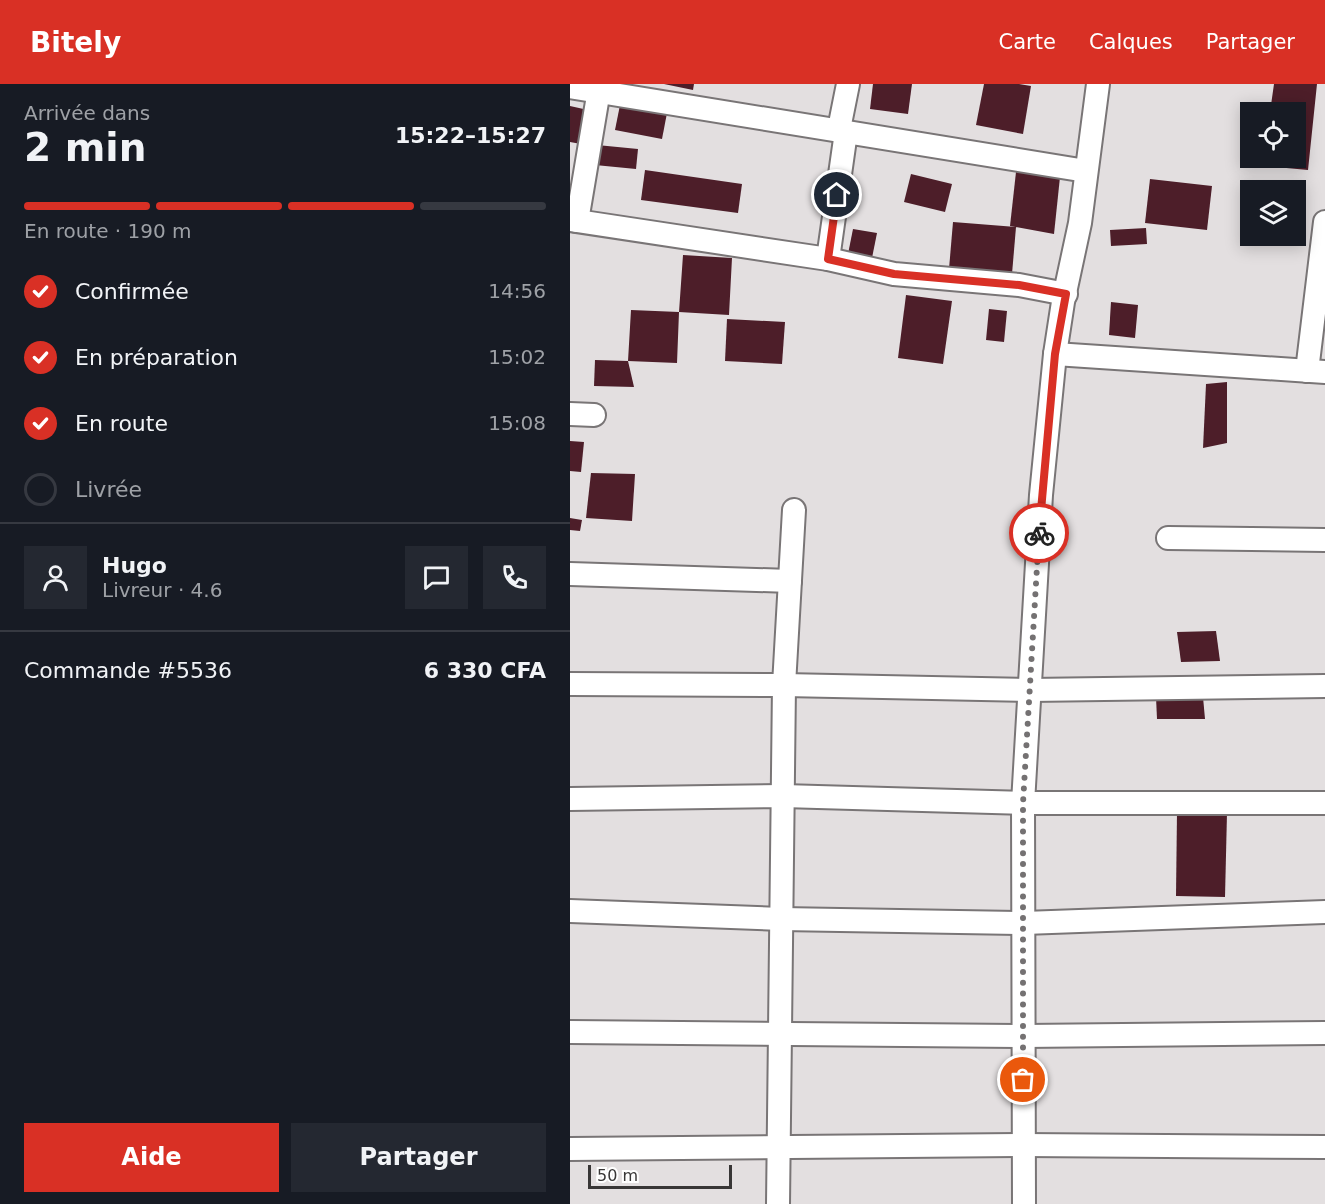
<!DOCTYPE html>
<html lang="fr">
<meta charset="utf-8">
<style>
:root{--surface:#171b24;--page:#242831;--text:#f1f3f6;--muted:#9ea1a6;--line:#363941;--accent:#d93025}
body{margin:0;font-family:"DejaVu Sans",sans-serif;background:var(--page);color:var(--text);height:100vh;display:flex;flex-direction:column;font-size:22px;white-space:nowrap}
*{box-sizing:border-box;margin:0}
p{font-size:20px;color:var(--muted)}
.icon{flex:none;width:33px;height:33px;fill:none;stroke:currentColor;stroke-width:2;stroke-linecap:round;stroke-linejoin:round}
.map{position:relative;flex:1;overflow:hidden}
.drawer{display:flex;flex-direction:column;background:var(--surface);width:570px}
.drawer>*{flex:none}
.fabs{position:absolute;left:670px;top:18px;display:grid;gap:12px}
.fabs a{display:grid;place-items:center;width:66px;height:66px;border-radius:0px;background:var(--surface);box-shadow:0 3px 15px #0003;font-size:30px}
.scale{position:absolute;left:18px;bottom:15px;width:144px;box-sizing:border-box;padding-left:6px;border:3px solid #383636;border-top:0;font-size:16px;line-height:21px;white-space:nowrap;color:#383636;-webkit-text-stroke:4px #fff;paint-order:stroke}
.pin{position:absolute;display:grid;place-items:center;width:51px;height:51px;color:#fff;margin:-26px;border:3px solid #fff;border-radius:50%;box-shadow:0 2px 6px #0007}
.courier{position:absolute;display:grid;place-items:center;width:60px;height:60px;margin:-30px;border:4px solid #d93025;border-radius:50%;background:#fff;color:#222;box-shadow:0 2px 8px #0007}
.head em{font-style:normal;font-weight:700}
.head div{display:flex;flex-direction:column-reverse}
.head{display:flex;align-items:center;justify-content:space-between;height:102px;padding:0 24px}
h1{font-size:39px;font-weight:700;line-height:45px}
.bar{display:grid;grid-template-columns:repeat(4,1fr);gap:9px 6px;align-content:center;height:72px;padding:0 24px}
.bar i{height:8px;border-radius:4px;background:var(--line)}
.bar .selected{background:var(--accent)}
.bar p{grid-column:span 4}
.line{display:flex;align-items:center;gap:15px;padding:0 24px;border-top:2px solid var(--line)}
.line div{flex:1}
.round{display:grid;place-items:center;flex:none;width:63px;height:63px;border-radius:0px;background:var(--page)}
ol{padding:0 24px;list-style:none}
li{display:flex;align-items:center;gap:18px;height:66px}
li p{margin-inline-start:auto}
li .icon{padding:6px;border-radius:50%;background:var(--accent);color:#fff;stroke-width:4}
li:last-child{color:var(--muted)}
li i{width:33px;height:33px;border:3px solid var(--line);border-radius:50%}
.action{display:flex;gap:12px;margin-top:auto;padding:12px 24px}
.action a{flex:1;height:69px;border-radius:0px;background:var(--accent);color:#fff;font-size:24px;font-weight:700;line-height:69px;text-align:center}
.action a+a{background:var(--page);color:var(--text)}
header{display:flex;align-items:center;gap:36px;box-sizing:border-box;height:84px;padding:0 30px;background:var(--accent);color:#fff}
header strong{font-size:28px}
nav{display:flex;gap:33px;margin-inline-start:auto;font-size:21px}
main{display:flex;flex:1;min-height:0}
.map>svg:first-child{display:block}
</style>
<header>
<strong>Bitely</strong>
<nav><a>Carte</a><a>Calques</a><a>Partager</a></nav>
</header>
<main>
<section class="drawer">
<div class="head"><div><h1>2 min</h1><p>Arrivée dans</p></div><em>15:22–15:27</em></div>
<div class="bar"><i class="selected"></i><i class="selected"></i><i class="selected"></i><i></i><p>En route · 190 m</p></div>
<ol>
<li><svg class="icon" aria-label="check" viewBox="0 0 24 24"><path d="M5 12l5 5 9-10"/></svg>Confirmée<p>14:56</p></li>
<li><svg class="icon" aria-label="check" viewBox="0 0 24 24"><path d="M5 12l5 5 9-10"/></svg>En préparation<p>15:02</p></li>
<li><svg class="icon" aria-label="check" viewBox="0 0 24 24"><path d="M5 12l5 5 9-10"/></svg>En route<p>15:08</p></li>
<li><i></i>Livrée</li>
</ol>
<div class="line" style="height:108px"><a class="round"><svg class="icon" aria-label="person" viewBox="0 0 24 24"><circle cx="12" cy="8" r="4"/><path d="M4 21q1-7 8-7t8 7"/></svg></a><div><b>Hugo</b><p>Livreur · 4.6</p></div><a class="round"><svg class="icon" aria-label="chat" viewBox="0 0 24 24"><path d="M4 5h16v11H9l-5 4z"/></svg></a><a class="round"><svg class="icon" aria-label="phone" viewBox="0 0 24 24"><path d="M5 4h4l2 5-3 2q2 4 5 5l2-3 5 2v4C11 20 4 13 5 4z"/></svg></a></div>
<div class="line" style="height:78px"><div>Commande #5536</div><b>6 330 CFA</b></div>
<div class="action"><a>Aide</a><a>Partager</a></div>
</section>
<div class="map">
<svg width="755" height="1120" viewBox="0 0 755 1120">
<rect width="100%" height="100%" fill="#e3dfe0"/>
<g fill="#4d1e29">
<path d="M 94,0 L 124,0 L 123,6 Z"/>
<path d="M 303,0 L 342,0 L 338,30 L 300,25 Z"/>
<path d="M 414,0 L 449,0 L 461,2 L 453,50 L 406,41 Z"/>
<path d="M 704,0 L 747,0 L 738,86 L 693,82 L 694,74 L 726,74 L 726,28 L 700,28 Z"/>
<path d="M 50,21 L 97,29 L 92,55 L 45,46 Z"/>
<path d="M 0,22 L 18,26 L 11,60 L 0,58 Z"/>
<path d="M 27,61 L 68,65 L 66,85 L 25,81 Z"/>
<path d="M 75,86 L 172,100 L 168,129 L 71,116 Z"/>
<path d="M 446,88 L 490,93 L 484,150 L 440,142 Z"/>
<path d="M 341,90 L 382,100 L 375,128 L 334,118 Z"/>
<path d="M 580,95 L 642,102 L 637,146 L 575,139 Z"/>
<path d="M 383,138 L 446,143 L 442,190 L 379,185 Z"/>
<path d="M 576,144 L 577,160 L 541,162 L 540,146 Z"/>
<path d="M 283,145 L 307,149 L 302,174 L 278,170 Z"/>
<path d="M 113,171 L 162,174 L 159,231 L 109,228 L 107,279 L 58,277 L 61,226 L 109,228 Z"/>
<path d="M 336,211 L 382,217 L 373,280 L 328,274 Z"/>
<path d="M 541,218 L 568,221 L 565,254 L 539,251 Z"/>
<path d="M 419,225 L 437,227 L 434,258 L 416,256 Z"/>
<path d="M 157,235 L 215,238 L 212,280 L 155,277 Z"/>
<path d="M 25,276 L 58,277 L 64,303 L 24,302 Z"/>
<path d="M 657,298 L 657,359 L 633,364 L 636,300 Z"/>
<path d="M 0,357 L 14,358 L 11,388 L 0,387 Z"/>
<path d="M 21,389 L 65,390 L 62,437 L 16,434 Z"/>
<path d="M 0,434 L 12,436 L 10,447 L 0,446 Z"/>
<path d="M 646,547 L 650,577 L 611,578 L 607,548 Z"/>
<path d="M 586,613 L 633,613 L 635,635 L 587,635 Z"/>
<path d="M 607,728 L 657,729 L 655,813 L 606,812 Z"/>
</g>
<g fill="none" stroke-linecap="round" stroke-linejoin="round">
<defs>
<g id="minor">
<path d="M 0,3 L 516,87"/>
<path d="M 269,45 L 278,0"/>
<path d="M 0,136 L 258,175 L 324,190 L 449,201 L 496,210"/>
<path d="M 7,137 L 30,0"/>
<path d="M 258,175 L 276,48"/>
<path d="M 485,270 L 755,288"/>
<path d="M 737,287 L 755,138"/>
<path d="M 0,330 L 24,331"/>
<path d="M 598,454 L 755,456"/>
<path d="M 0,490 L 220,497"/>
<path d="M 0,600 L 214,601 L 460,606 L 755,602"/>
<path d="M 0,715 L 213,712 L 453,719 L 755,719"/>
<path d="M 0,827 L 211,835 L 454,839 L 755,828"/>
<path d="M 0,948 L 454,952 L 755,949"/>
<path d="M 0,1065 L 453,1061 L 755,1063"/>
<path d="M 208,1120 L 214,601 L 224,426"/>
<path d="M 454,1120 L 453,719 L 471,411 L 485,270 L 493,218 L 510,139 L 528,0"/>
</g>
</defs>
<use href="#minor" stroke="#797576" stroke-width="26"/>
<use href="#minor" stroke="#fff" stroke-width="22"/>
</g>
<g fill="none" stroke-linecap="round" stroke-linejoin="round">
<path stroke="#747172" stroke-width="6" stroke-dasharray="0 10.8" d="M 453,996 L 453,719 L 469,449"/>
<path stroke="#d93025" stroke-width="8" d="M 267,111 L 258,175 L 324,190 L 449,201 L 496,210 L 485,270 L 469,449"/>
</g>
</svg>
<div class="fabs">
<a><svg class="icon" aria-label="locate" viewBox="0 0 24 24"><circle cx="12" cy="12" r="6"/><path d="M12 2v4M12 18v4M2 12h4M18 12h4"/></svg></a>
<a><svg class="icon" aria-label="layers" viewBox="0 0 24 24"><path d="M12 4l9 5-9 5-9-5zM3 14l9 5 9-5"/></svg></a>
</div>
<div class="scale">50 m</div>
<div class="pin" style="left:453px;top:996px;background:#ea580c"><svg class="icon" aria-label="bag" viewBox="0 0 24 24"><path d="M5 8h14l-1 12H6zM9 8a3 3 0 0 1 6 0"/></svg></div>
<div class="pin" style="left:267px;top:111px;background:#1f2937"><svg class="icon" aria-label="home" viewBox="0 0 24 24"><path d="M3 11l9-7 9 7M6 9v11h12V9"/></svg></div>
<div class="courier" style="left:469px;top:449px"><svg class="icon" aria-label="bike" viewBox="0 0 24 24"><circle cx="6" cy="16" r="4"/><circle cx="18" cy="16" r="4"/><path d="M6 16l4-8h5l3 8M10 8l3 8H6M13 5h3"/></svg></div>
</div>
</main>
